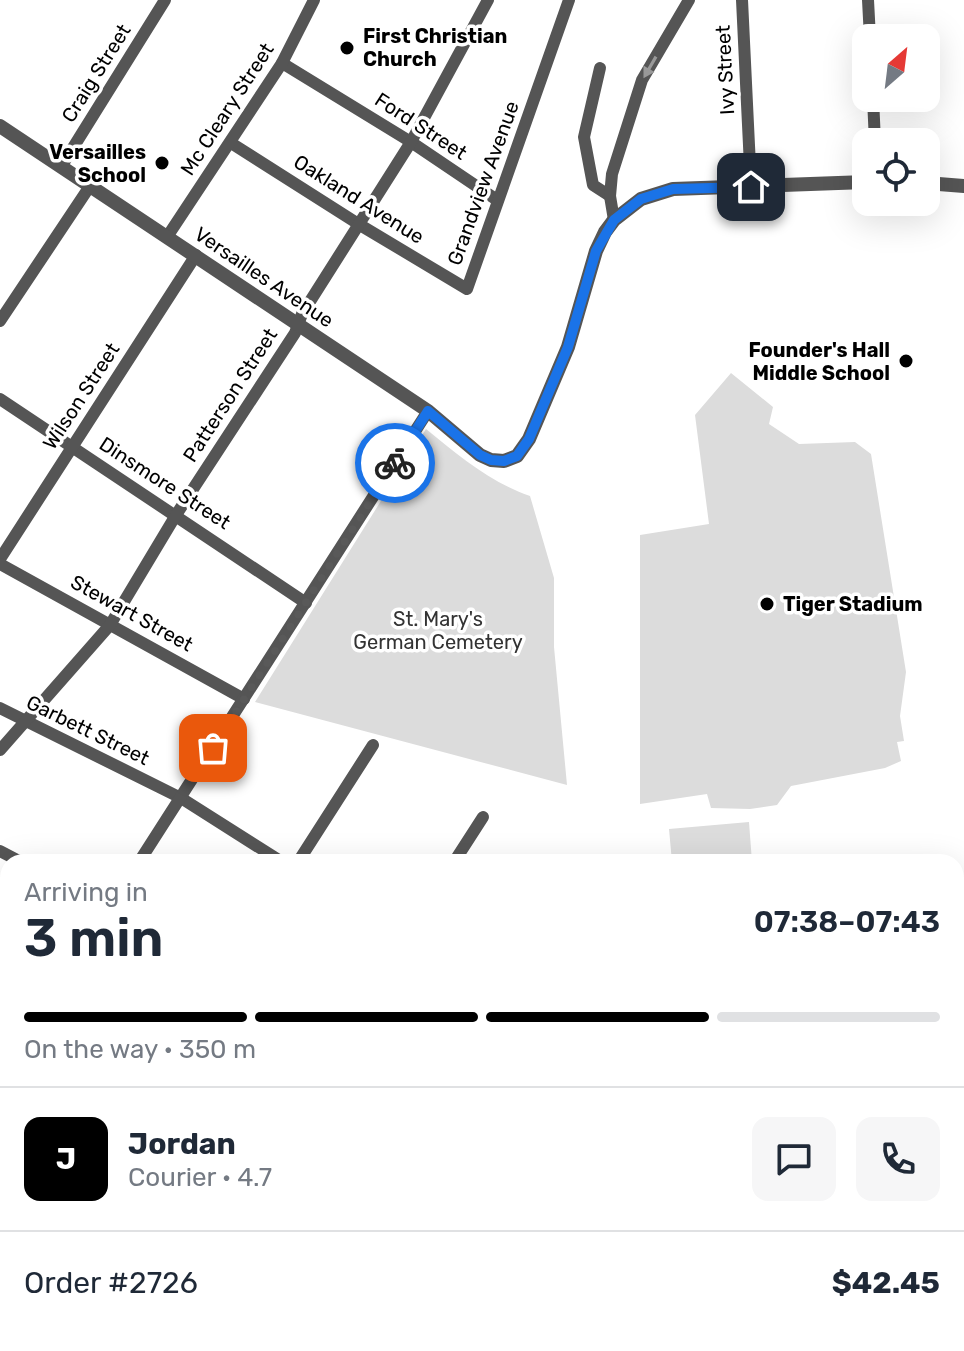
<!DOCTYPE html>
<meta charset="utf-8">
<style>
:root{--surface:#fff;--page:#f6f6f7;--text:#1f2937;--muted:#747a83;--line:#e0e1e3;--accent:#000}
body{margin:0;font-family:Rubik,sans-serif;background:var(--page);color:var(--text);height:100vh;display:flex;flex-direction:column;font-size:30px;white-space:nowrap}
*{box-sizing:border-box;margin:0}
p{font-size:26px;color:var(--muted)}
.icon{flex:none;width:44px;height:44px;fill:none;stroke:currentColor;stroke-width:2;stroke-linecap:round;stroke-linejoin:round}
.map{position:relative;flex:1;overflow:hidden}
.details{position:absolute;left:0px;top:854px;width:964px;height:498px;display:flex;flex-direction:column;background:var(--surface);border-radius:24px 24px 0 0;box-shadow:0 8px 32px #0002}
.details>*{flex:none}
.needle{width:52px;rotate:28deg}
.buttons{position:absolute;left:852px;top:24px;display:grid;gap:16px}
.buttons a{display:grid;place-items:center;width:88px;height:88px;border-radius:16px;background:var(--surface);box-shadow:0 8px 32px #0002;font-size:40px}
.pin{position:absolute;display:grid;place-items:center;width:68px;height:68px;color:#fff;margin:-34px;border-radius:16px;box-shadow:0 4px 12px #0006}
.courier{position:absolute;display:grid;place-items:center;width:80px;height:80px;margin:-40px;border:6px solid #1a73e8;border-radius:50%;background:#fff;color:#222;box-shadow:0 2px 10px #0007}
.headline em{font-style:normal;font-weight:600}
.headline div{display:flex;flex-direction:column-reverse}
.headline{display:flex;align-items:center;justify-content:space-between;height:136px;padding:0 24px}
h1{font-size:52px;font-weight:600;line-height:60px}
.bar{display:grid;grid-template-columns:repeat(4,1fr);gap:12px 8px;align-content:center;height:96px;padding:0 24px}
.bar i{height:10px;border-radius:6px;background:var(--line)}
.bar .active{background:var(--accent)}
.bar p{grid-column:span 4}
.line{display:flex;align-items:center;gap:20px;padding:0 24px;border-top:2px solid var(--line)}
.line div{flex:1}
.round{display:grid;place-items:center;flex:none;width:84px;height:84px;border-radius:16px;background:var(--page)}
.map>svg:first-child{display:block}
</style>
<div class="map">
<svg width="964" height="1351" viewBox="0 0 964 1351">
<rect width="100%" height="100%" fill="#fff"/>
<g fill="#dcdcdc">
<path d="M 731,373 L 773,407 L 769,424 L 799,444 L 855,442 L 871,454 L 906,672 L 900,716 L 904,741 L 897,742 L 901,761 L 885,768 L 791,786 L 777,805 L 750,809 L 711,808 L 707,794 L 640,804 L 640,535 L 709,524 L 695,415 Z"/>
<path d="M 426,429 C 459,456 490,482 530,496 L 554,578 L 554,647 L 567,785 L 255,702 Z"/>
<path d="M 749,822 L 752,862 L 672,862 L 669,829 Z"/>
</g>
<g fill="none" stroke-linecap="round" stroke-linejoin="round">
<g stroke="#555" stroke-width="12">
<path d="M 742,0 L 751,187"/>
<path d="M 868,0 L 870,38"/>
<path d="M 282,63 L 411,142 L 497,200"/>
<path d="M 600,68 L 584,137 L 593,185 L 610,196"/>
<path d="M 873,98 L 875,142"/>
<path d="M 231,143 L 360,225 L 467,289 L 569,0"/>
<path d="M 61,167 L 165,0"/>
<path d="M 614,220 L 610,196 L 612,174 L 642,80 L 689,0"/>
<path d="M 167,237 L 282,63 L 314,0"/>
<path d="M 0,321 L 90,186"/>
<path d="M 0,399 L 306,603"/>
<path d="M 0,559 L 196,255"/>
<path d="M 0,564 L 244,699"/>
<path d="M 0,708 L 181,798 L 282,862"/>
<path d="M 0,750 L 110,625 L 176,515 L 295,333 L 302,314 L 411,142 L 488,0"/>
<path d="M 0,851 L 21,862"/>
<path d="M 139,862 L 428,411"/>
<path d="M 298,862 L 373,745"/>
<path d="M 454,862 L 483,817"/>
<path d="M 0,946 L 8,949"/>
<path d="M 0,1082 L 8,1069"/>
<path d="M 0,1145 L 8,1158"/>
<path d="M 956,1150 L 964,1149"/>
<path d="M 0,1279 L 8,1280"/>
<path d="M 117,1344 L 121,1351"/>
<path d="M 259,1344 L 263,1351"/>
<path d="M 412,1344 L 416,1351"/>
<path d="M 551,1344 L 555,1351"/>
<path d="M 717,1344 L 717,1351"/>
<path d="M 781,1351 L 964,1344"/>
</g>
<g stroke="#555" stroke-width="14">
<path d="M 0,126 L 428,411 L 480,455 L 491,460 L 504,461 L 517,456 L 529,439 L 568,347 L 596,251 L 605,232 L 614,220 L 641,199 L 673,189 L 866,182"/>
<path d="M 926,183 L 964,186"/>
</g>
</g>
<defs><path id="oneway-solid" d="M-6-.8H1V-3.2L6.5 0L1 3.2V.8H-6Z" transform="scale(2)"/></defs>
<use fill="#999" href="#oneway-solid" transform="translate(650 67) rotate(120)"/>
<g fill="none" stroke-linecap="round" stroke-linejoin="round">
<path stroke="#595959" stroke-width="8" stroke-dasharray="0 14.4" d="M 213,748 L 395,463"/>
<path stroke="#1a73e8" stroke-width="10" d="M 395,463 L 428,411 L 480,455 L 491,460 L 504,461 L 517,456 L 529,439 L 568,347 L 596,251 L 614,220 L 641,199 L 673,189 L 751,187"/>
</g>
<g fill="#000" stroke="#fff" stroke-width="3">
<circle cx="347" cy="48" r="8"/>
<circle cx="162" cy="163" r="8"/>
<circle cx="906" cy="361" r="8"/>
<circle cx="767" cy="604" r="8"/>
</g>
<g text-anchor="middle" stroke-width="7" stroke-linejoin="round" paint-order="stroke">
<g font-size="20" font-weight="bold" fill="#000" stroke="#fff" text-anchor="start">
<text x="363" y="43">First Christian<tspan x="363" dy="23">Church</tspan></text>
<text x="146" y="159" text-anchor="end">Versailles<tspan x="146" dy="23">School</tspan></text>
<text x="890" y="357" text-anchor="end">Founder's Hall<tspan x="890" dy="23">Middle School</tspan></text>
<text x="783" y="611">Tiger Stadium</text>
</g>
<g font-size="20" fill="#000" stroke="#fff">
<text transform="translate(725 70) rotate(-93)" y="7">Ivy Street</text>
<text transform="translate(96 73) rotate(-58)" y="7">Craig Street</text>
<text transform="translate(227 109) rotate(-57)" y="7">Mc Cleary Street</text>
<text transform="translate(421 126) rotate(33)" y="7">Ford Street</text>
<text transform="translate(483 183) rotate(-70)" y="7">Grandview Avenue</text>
<text transform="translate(359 199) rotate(32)" y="7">Oakland Avenue</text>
<text transform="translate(264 277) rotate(34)" y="7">Versailles Avenue</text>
<text transform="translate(230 395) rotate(-57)" y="7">Patterson Street</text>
<text transform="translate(81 396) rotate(-57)" y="7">Wilson Street</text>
<text transform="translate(165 483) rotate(33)" y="7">Dinsmore Street</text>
<text transform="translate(132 613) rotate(29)" y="7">Stewart Street</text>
<text transform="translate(88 730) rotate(26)" y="7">Garbett Street</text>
</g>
<g font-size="20" fill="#333" stroke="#fff">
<text x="438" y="626">St. Mary's<tspan x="438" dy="23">German Cemetery</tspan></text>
</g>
</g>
</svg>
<div class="buttons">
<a><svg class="needle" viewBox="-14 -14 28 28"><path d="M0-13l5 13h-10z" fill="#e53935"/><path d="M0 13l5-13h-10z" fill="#747a83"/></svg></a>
<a><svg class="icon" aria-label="locate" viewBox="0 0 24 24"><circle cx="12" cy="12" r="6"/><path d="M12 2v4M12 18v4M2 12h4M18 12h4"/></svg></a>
</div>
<div class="pin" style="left:213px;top:748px;background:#ea580c"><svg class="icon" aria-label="bag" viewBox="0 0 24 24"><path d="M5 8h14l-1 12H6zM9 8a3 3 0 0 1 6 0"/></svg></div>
<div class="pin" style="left:751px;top:187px;background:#1f2937"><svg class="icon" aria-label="home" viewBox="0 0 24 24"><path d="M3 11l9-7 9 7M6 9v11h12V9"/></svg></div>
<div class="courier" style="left:395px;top:463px"><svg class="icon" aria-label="bike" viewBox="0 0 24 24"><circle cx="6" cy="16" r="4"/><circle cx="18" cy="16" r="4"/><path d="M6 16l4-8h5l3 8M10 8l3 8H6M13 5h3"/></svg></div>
<section class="details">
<div class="headline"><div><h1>3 min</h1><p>Arriving in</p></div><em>07:38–07:43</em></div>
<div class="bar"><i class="active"></i><i class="active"></i><i class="active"></i><i></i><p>On the way · 350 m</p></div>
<div class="line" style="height:144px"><b class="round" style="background:var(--accent);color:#fff">J</b><div><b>Jordan</b><p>Courier · 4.7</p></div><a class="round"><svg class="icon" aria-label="chat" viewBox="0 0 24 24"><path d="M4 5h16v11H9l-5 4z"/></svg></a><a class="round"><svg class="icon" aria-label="phone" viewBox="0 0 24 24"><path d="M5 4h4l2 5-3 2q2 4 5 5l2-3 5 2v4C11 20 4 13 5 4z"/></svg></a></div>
<div class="line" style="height:104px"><div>Order #2726</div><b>$42.45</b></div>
</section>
</div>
